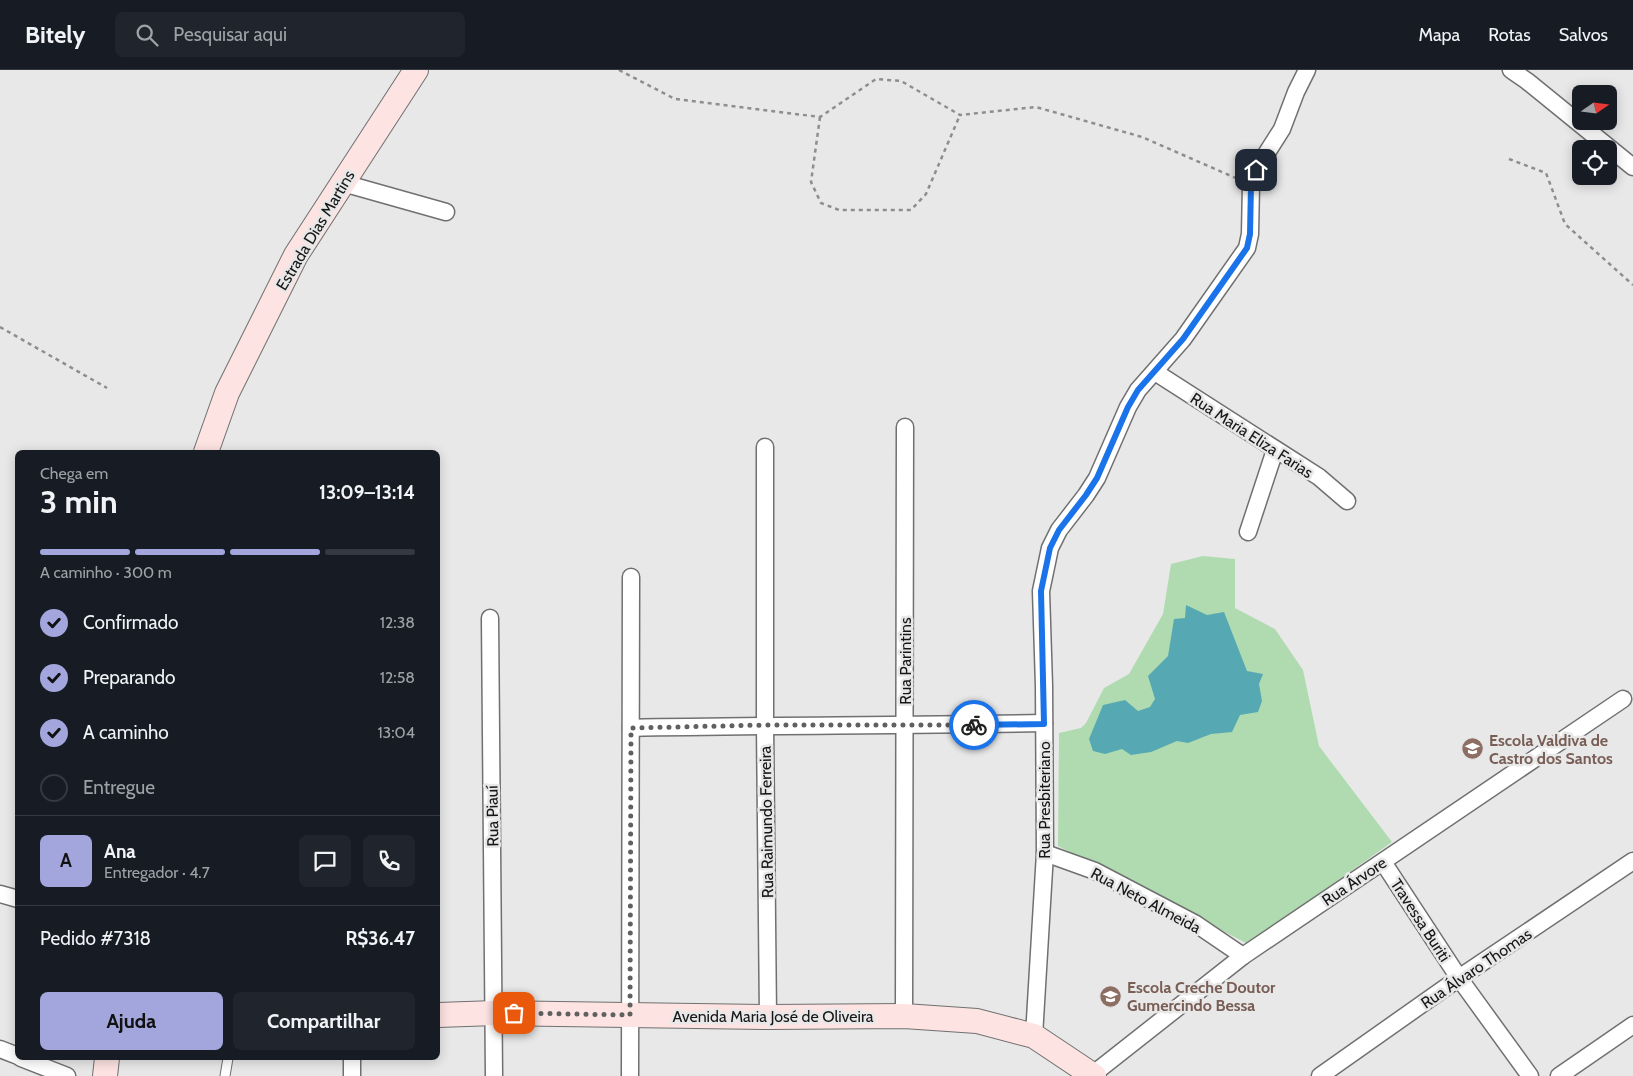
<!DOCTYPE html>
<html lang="pt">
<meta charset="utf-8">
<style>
:root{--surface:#171b24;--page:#20242c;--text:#f1f3f6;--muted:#9ea1a6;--line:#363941;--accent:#a3a6dd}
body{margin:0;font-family:Cabin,sans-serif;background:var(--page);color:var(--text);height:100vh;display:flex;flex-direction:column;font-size:19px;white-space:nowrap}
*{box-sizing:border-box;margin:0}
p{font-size:16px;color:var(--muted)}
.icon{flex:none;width:28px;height:28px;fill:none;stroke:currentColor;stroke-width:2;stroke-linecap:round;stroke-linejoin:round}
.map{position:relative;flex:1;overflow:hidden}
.side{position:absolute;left:15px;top:380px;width:425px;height:610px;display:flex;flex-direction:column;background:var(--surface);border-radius:8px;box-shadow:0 2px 12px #0003}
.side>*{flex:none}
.needle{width:32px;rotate:76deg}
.buttons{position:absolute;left:1572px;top:15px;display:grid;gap:10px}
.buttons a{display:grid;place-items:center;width:45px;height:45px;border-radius:8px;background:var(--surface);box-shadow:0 2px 12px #0003;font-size:25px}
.pin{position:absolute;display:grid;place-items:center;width:42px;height:42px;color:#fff;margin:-21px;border-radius:10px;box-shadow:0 2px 8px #0006}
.courier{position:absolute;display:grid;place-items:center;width:50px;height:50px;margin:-25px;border:4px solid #1a73e8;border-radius:50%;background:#fff;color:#222;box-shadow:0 1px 6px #0007}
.headline em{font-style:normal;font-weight:800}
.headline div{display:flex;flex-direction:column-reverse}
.headline{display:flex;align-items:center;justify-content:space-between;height:85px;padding:0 25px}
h1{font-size:32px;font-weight:800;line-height:38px}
.bar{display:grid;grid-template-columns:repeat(4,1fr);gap:8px 5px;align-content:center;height:60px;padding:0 25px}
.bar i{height:6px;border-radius:4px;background:var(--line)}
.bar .active{background:var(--accent)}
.bar p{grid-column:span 4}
.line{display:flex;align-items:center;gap:12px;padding:0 25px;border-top:1px solid var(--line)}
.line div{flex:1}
.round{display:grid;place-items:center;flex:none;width:52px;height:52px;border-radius:8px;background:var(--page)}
ol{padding:0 25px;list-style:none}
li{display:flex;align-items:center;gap:15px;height:55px}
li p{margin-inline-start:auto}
li .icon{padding:5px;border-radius:50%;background:var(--accent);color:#111;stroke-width:4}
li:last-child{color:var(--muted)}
li i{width:28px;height:28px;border:2px solid var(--line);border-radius:50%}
.cta{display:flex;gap:10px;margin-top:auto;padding:10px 25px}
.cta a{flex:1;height:58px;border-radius:8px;background:var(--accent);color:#111;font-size:20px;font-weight:800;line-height:58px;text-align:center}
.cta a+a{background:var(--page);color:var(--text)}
header{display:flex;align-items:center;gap:30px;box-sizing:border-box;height:70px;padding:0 25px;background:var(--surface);border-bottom:1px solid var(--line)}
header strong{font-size:24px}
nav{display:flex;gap:28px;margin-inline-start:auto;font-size:18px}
.search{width:350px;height:45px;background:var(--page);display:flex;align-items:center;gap:12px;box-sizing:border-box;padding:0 18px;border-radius:8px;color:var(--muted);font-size:19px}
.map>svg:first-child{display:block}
</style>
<header>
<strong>Bitely</strong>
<div class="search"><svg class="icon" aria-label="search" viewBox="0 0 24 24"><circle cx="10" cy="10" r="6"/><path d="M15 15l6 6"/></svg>Pesquisar aqui</div>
<nav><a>Mapa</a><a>Rotas</a><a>Salvos</a></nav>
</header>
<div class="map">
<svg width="1633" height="1006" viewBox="0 0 1633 1006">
<rect width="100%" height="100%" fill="#e8e8e9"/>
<path fill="#b0dbb0" d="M 1203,486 L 1235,489 L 1235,538 L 1275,559 L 1303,600 L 1319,676 L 1392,772 L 1248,874 L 1058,776 L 1059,663 L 1081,658 L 1086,653 L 1104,618 L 1129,604 L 1163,544 L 1171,494 Z"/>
<path fill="#56a9b3" d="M 1186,535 L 1207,545 L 1224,542 L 1247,601 L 1263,604 L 1259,614 L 1262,631 L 1258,642 L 1240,645 L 1232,662 L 1211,664 L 1188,673 L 1177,671 L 1151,682 L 1131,685 L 1122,679 L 1105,684 L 1093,681 L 1089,669 L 1103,635 L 1125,630 L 1138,641 L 1150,637 L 1155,629 L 1148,606 L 1168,586 L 1174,549 L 1185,548 Z"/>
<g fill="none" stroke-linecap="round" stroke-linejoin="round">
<defs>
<path id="lane" d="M 225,1006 L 228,988"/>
<g id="street">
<path d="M 1511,0 L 1527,11 L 1633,97"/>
<path d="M 343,113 L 446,142"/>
<path d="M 1155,302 L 1319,407 L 1347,431"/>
<path d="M 765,377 L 765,655 L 768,947"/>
<path d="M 1248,462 L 1275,380"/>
<path d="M 490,548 L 494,1006"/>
<path d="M 631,658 C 769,655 906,656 1044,653"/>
<path d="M 1045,783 L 1095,801 L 1196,854 L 1243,886"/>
<path d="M 1383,792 L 1459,908 L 1530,1006"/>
<path d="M 0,824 L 18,829"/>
<path d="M 904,946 L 905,357"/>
<path d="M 1034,966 L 1045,783 L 1044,616 L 1041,521 L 1050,478 L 1059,460 L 1086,425 L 1097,408 L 1128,337 L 1138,320 L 1183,269 L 1247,178 L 1250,164 L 1251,115 L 1256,100 L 1282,59 L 1296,22 L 1307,0"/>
<path d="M 0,979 L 18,986"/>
<path d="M 21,988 L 67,1006"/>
<path d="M 352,988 L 352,1006"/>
<path d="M 1092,1005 L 1243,886 L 1623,629"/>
<path d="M 630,1006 L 631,507"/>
<path d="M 1320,1006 L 1459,908 L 1633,791"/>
<path d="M 1559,1006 L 1633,955"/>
</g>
<g id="secondary">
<path d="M 206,382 L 227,323 L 296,185 L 416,0"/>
<path d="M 438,945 L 495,943 L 768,947 L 904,946 L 977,951 L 1034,966 L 1094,1006"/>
<path d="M 105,1006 L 107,988"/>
</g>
</defs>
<use href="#lane" stroke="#707071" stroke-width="11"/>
<use href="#street" stroke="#707071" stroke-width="19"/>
<use href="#secondary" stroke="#707071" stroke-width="26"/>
<g stroke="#8e8e8f" stroke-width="2.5" stroke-dasharray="4 4" stroke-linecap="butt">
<path d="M 619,0 L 675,29 L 820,47 L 876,9 L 901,11 L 960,45 L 1036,37 L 1142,67 L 1238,109"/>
<path d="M 820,47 L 811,112 L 821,133 L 839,140 L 911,140 L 926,124 L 960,45"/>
<path d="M 1509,89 L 1546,103 L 1565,154 L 1633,215"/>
<path d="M 0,257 L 107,318"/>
</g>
<use href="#lane" stroke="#fff" stroke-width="9"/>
<use href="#street" stroke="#fff" stroke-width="16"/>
<use href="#secondary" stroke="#fde3e1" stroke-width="24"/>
</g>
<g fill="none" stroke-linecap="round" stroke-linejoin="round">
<path stroke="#606061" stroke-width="5" stroke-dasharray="0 9" d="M 514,943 L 630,945 L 631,658 L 765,655 L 974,655"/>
<path stroke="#1a73e8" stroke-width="6" d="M 974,655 L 1044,654 L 1041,521 L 1050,478 L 1059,460 L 1086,425 L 1097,408 L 1128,337 L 1138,320 L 1183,269 L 1247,178 L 1250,164 L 1251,115 L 1256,100"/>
</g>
<defs>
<symbol id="school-disc" viewBox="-11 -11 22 22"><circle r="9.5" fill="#8d6e63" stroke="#e8e8e9"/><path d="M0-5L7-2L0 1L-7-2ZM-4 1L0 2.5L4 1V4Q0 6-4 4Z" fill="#fff"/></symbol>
</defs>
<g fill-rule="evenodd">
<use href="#school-disc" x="1460" y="666" width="25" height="25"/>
<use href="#school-disc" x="1098" y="914" width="25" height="25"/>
</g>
<g text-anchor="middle" stroke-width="5" stroke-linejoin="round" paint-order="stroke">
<g font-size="16" fill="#171718" stroke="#e8e8e9">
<text transform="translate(315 160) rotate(-59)" y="6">Estrada Dias Martins</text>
<text transform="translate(1252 365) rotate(33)" y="6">Rua Maria Eliza Farias</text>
<text transform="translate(905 591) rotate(-90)" y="6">Rua Parintins</text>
<text transform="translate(1044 730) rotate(-90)" y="6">Rua Presbiteriano</text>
<text transform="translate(492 746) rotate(-91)" y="6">Rua Piauí</text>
<text transform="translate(766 752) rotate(-91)" y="6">Rua Raimundo Ferreira</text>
<text transform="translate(1354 811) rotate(-34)" y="6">Rua Árvore</text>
<text transform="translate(1146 830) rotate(28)" y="6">Rua Neto Almeida</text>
<text transform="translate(1421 850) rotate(57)" y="6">Travessa Buriti</text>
<text transform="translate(1476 898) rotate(-34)" y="6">Rua Álvaro Thomas</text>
<text x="773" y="952">Avenida Maria José de Oliveira</text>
</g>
<g font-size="16" font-weight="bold" fill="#785e54" stroke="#e8e8e9" text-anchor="start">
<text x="1489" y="676">Escola Valdiva de<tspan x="1489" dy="18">Castro dos Santos</tspan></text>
<text x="1127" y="923">Escola Creche Doutor<tspan x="1127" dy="18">Gumercindo Bessa</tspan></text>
</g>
</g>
</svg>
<div class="buttons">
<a><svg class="needle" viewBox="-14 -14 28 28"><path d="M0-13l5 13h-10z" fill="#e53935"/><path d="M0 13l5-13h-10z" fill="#9ea1a6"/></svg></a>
<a><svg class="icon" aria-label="locate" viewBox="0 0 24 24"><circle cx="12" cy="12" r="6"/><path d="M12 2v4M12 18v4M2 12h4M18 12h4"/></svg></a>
</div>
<div class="pin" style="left:514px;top:943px;background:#ea580c"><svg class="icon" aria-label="bag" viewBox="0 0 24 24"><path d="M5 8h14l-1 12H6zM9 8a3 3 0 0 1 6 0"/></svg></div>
<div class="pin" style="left:1256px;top:100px;background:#1f2937"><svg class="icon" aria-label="home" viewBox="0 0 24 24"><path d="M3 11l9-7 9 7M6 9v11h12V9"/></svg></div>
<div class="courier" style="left:974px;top:655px"><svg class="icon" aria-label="bike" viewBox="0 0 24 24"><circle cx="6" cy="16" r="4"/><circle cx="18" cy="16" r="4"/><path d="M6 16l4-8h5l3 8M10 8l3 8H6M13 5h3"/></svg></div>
<section class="side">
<div class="headline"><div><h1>3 min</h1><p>Chega em</p></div><em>13:09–13:14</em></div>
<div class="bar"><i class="active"></i><i class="active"></i><i class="active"></i><i></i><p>A caminho · 300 m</p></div>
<ol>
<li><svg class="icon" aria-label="check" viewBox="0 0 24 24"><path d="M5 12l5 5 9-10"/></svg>Confirmado<p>12:38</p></li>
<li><svg class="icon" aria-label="check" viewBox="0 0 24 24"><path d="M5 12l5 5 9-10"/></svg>Preparando<p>12:58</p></li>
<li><svg class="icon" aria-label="check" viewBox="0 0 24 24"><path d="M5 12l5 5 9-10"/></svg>A caminho<p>13:04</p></li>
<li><i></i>Entregue</li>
</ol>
<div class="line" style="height:90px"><b class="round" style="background:var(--accent);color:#111">A</b><div><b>Ana</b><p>Entregador · 4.7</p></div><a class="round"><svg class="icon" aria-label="chat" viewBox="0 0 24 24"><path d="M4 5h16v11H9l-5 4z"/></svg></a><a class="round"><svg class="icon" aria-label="phone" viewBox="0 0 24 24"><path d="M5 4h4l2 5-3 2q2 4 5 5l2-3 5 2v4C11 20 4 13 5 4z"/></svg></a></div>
<div class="line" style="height:65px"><div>Pedido #7318</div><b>R$36.47</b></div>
<div class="cta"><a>Ajuda</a><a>Compartilhar</a></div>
</section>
</div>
